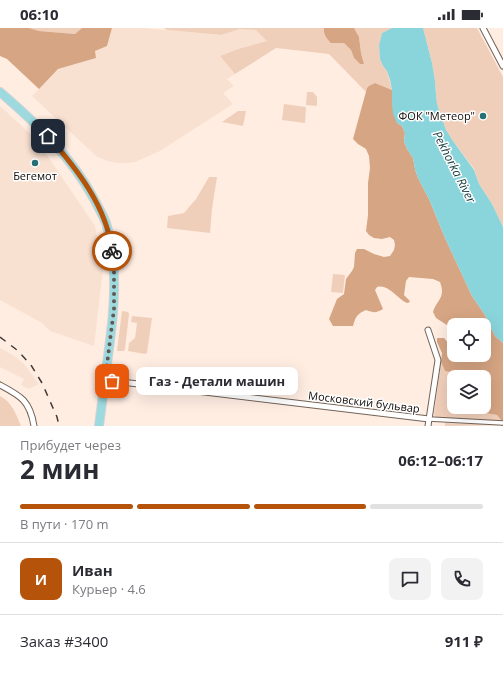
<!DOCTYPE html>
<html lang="ru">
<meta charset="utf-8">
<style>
:root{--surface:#fff;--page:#f2f2f3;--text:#2b2b33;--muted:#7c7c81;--line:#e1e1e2;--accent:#b45309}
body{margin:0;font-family:"Open Sans",sans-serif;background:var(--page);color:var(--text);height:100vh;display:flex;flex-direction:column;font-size:15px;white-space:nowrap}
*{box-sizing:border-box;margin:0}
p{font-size:13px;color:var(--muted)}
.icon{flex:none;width:22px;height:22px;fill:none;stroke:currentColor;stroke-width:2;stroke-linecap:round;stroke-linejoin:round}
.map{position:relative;height:398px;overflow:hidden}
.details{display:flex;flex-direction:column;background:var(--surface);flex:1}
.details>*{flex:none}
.controls{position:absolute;left:447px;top:290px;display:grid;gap:8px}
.controls a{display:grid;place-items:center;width:44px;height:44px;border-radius:8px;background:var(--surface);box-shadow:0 4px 16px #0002;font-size:20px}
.pin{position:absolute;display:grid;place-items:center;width:34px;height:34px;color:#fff;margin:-17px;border-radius:8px;box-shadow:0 2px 6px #0006}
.courier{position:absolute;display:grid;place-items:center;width:40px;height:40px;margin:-20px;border:3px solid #b45309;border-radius:50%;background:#fff;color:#222;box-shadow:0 1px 5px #0007}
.bubble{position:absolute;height:28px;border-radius:8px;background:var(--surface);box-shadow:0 4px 16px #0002;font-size:13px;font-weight:700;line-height:28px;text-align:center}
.headline em{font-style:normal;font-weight:700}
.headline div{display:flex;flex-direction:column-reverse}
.headline{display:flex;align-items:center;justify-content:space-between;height:68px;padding:0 20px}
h1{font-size:26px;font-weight:700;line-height:30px}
.bar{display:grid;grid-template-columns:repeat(4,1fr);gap:6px 4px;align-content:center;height:48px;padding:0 20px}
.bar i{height:5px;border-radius:3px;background:var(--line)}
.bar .on{background:var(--accent)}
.bar p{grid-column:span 4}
.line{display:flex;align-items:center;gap:10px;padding:0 20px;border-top:1px solid var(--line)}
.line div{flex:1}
.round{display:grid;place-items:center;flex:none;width:42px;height:42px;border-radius:8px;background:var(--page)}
.status{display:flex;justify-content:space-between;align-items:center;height:28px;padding:0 20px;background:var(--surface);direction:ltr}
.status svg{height:11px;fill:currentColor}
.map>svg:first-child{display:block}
</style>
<div class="status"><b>06:10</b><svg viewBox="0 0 49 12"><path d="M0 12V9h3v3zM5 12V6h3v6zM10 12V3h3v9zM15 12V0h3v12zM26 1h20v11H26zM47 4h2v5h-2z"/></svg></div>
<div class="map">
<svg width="503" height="398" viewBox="0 0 503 398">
<rect width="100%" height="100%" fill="#ffede2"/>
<g fill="#f9e1d1">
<path d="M 112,0 L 144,0 L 221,7 L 240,1 L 256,1 L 268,13 L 238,21 L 220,28 L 235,46 L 227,51 L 234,58 L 223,65 L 233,76 L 160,123 L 135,134 L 126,135 L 118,135 L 107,133 L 96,128 L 32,68 L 58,41 L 96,30 L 94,23 L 107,18 Z"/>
<path d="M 0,78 L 36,111 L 95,198 L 103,241 L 94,318 L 50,303 L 42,295 L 0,272 Z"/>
<path d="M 0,320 L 13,327 L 24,336 L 39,356 L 29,361 L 21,357 L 24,351 L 0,339 Z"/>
</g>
<g fill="#f0cfba">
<path d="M 29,0 L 82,0 L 75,6 L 39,3 Z"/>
<path d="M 164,0 L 324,0 L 324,2 L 344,15 L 351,22 L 354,30 L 360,36 L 364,36 L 361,25 L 359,9 L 354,0 L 392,0 L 382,5 L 379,17 L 380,31 L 383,38 L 387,43 L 392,62 L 375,55 L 367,60 L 366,64 L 329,26 L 276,20 L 235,46 L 220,28 L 238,21 L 267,13 L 256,2 L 240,1 L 221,7 L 167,2 Z"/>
<path d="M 423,0 L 477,0 L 503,49 L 503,199 L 492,176 L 479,156 L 474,141 L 453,113 L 446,102 L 437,76 L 436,67 L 435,53 L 432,35 Z"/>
<path d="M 307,64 L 313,64 L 317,69 L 317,78 L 306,77 Z"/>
<path d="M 284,76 L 306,79 L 305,95 L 282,92 Z"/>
<path d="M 238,83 L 246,83 L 243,98 L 222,94 Z"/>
<path d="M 209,149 L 217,149 L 212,181 L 210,205 L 167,200 L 168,188 L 184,185 L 196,171 Z"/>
<path d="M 333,246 L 345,247 L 343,265 L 331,264 Z"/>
<path d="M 122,283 L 128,284 L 129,286 L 125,321 L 124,323 L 117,323 Z"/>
<path d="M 132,288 L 152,290 L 147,325 L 145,326 L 128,323 L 129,315 L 135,310 L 137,295 L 131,294 Z"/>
<path d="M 441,334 L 445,343 C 454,346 458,338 465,349 L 454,349 L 454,379 L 473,379 L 474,383 L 497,387 L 503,393 L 435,390 L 434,386 Z"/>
<path d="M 0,368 C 12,374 16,386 21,398 L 0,398 Z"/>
<path d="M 445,395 L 502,397 L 445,398 Z"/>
</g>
<g fill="#d6a583" fill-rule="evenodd">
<path d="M 0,0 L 29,0 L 39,3 L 75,6 L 82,0 L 112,0 L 107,18 L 95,23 L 96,30 L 58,41 L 39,61 L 7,31 L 0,28 Z"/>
<path d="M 324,0 L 354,0 L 359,9 L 361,25 L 364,36 L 360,36 L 354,30 L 351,22 L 344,15 L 331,15 C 327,11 323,6 324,0 Z"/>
<path d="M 375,55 L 392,62 L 392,74 L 397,95 L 402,98 L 405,105 L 404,113 L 407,121 L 413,130 L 415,141 L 418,150 L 429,171 L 445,210 L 472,268 L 485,287 L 495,308 L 503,315 L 503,398 L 501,398 L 502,397 L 502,393 L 497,387 L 474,383 L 473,379 L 484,379 L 484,349 L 465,349 C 458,338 454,346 445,343 L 441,334 L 442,325 L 437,314 L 437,310 L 444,310 L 449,316 L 452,316 L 453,310 L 450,299 L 436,290 L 433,284 C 437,271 446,270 440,254 L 433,251 L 409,249 L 406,253 L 404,267 L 409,272 L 410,274 L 407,275 C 397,271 389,256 377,259 L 375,262 L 383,281 C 376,285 374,285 366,282 C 357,286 356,288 353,298 L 333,298 L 329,291 L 337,271 L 344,266 L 346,251 L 352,243 L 354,239 L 355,225 L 357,221 L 364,221 L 374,226 L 384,229 L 390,228 L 394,222 L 395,217 L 394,212 L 390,209 L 382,211 L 374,210 L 369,207 L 366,203 L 368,187 L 368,155 L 370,140 L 369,128 L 366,121 L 358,116 L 353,111 L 367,60 L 369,58 ZM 454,297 L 484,297 L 484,327 L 454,327 Z"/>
</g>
<path fill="#8ad4db" d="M 392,0 L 423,0 L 432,35 L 435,53 L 436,67 L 437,76 L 446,102 L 453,113 L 474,142 L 479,156 L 492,176 L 503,199 L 503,315 L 495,308 L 485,287 L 472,268 L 445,210 L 429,171 L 418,150 L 415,141 L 413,130 L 407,121 L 404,113 L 405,105 L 402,98 L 397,95 L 393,86 L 392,74 L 392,62 L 390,52 L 387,43 L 383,38 L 380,31 L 379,17 L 382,5 Z"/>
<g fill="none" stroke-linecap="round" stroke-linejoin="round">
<defs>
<path id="pedestrian" d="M 429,391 L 503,395"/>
<g id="minor">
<path d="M 483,0 L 503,38"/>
<path d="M 428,302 L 438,332 L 428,398"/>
<path d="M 105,352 L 429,391"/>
<path d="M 0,357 C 21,368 30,373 34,398"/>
</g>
<path id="primary" d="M 0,64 C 36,95 71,128 94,171 C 98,179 103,187 106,195 C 119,237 114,286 108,328 C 105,352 102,375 99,398"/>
</defs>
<use href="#pedestrian" stroke="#726359" stroke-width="5.5"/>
<use href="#minor" stroke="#726359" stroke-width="7"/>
<use href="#primary" stroke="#d4d3d2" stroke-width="10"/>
<use href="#pedestrian" stroke="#fff" stroke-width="3.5"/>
<use href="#minor" stroke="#fff" stroke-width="5"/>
<use href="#primary" stroke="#9cdae0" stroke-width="8"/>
<path stroke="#423a35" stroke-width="1.5" stroke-dasharray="7 7" stroke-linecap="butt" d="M 0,309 L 17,322 L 31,337 L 42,355 L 57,389 L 59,398"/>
</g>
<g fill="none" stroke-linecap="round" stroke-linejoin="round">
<path stroke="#635954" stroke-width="4" stroke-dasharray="0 7.2" d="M 112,353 L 105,352 L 114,281 L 114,239 L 112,223"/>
<path stroke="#b45309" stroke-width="5" d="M 48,108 C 77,141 107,179 112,223"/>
</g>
<g fill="#257076" stroke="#fff" stroke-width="1.5">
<circle cx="483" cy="88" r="4"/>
<circle cx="35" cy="135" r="4"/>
</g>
<g text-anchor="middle" stroke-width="3" stroke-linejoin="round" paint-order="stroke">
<g font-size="11" fill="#0f0a07" stroke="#fff" text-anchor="end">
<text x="475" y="92">ФОК "Метеор"</text>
<text x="35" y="152" text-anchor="middle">Бегемот</text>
</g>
<g font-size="11" fill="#0f0a07" stroke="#fff">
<text transform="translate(364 374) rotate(7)" y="4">Московский бульвар</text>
</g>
<g font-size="12" font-style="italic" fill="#173b3e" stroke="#fff">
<text transform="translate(454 139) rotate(63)" y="4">Pekhorka River</text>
</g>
</g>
</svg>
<div class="controls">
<a><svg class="icon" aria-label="locate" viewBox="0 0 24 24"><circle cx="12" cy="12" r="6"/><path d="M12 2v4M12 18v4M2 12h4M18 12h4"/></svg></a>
<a><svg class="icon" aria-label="layers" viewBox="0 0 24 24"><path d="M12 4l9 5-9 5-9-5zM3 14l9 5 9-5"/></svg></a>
</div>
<div class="pin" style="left:112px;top:353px;background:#ea580c"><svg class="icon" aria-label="bag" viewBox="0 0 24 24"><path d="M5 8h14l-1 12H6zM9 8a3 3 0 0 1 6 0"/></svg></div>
<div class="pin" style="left:48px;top:108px;background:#1f2937"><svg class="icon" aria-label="home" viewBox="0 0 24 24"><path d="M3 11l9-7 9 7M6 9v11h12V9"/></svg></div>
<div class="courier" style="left:112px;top:223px"><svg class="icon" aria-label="bike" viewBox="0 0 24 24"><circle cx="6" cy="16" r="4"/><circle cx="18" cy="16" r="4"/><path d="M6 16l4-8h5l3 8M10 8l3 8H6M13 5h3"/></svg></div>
<div class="bubble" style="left:136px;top:339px;width:162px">Газ - Детали машин</div>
</div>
<section class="details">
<div class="headline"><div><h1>2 мин</h1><p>Прибудет через</p></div><em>06:12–06:17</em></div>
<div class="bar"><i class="on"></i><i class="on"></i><i class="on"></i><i></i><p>В пути · 170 m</p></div>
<div class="line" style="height:72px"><b class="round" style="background:var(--accent);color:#fff">И</b><div><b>Иван</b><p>Курьер · 4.6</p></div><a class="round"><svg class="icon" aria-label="chat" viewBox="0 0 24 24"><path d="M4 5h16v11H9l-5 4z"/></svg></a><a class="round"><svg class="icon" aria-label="phone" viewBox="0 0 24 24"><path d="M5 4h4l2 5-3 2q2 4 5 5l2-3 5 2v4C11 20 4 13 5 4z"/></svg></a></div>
<div class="line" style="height:52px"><div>Заказ #3400</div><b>911 ₽</b></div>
</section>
